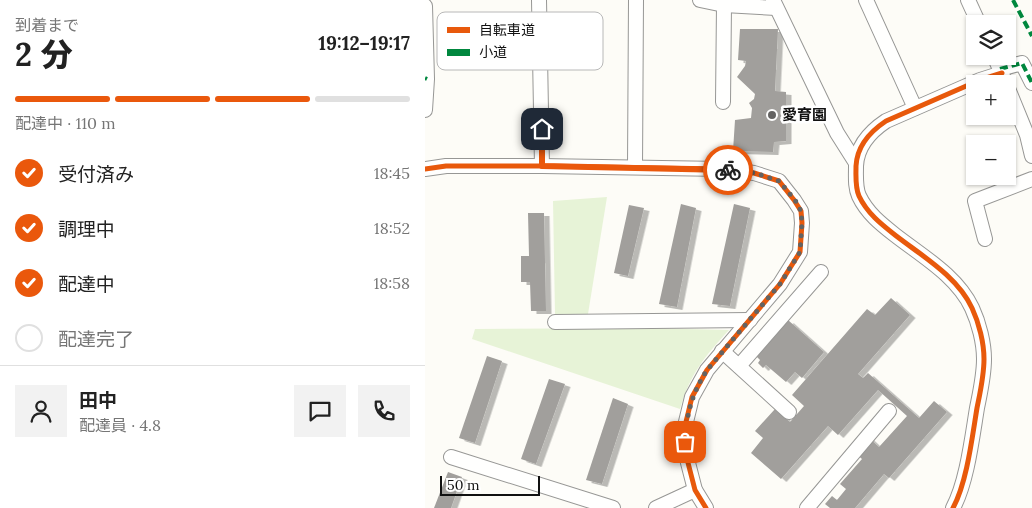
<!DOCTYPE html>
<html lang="ja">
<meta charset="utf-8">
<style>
:root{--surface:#fff;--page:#f2f2f2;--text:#222;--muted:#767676;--line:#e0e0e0;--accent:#ea580c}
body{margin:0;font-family:Lora,"Noto Sans JP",serif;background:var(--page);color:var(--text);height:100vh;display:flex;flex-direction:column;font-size:19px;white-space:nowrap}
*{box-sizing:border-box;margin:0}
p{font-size:16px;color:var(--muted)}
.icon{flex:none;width:28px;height:28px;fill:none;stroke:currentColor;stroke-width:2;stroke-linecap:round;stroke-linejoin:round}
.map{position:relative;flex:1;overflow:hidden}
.drawer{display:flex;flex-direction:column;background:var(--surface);width:425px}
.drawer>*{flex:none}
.tools{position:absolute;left:541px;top:15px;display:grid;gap:10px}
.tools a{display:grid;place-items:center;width:50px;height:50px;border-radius:0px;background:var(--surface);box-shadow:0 1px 4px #0004;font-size:25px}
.scale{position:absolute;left:15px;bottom:12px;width:100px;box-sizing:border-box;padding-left:5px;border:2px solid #111;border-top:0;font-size:14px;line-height:18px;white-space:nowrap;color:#111;-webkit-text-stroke:4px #fff;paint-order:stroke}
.pin{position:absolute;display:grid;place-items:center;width:42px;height:42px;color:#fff;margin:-21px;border-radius:10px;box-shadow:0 2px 8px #0006}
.courier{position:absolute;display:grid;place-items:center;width:50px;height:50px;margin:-25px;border:4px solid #ea580c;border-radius:50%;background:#fff;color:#222;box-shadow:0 1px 6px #0007}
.headline em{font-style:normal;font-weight:800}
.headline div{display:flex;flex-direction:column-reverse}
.headline{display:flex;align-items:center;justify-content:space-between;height:85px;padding:0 15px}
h1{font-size:32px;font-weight:800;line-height:38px}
.bar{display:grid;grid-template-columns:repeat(4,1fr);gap:8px 5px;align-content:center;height:60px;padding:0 15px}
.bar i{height:6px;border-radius:4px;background:var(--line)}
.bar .selected{background:var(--accent)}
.bar p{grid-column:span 4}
.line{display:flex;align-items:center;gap:12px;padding:0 15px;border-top:1px solid var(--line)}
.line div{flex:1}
.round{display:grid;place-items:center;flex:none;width:52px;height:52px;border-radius:0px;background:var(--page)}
ol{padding:0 15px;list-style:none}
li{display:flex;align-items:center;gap:15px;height:55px}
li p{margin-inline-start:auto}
li .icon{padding:5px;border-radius:50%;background:var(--accent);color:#fff;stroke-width:4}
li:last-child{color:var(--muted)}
li i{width:28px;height:28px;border:2px solid var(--line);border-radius:50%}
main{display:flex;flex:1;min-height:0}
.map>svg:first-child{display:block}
</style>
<main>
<section class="drawer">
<div class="headline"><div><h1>2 分</h1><p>到着まで</p></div><em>19:12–19:17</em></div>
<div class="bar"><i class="selected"></i><i class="selected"></i><i class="selected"></i><i></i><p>配達中 · 110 m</p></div>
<ol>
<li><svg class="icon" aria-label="check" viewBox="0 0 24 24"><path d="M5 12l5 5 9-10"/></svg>受付済み<p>18:45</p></li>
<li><svg class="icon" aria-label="check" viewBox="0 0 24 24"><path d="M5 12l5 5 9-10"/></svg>調理中<p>18:52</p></li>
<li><svg class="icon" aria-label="check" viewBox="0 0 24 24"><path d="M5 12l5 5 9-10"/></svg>配達中<p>18:58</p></li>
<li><i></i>配達完了</li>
</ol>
<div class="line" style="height:90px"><a class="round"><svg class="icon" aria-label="person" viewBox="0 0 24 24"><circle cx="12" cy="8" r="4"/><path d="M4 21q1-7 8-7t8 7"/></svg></a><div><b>田中</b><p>配達員 · 4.8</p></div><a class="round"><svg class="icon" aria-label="chat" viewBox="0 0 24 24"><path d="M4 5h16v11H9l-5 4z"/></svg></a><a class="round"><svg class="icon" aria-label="phone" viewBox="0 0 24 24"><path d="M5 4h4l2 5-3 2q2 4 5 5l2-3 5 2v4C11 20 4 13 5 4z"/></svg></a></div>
</section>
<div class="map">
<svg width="607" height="508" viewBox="0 0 607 508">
<defs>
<filter id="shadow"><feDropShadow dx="5.5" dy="3" stdDeviation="0" flood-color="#0004"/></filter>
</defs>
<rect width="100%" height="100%" fill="#fdfcf7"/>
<g fill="#e7f3d7">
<path d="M 182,197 L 163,314 L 130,314 L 128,201 Z"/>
<path d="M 218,328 L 304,330 C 280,356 265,374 255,409 L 47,339 L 50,329 Z"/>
</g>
<g fill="#a19f9c" filter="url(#shadow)">
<path d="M 315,29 L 353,29 L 350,91 L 361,92 L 361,141 L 349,142 L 348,152 L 308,151 L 310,120 L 326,118 L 327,108 L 324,103 L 329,99 L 330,94 L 312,77 L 320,66 L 321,61 L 313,60 Z"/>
<path d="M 256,204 L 271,208 L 252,307 L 234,304 Z"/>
<path d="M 309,204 L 325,208 L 305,306 L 287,304 Z"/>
<path d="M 204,205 L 219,208 L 203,276 L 189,273 Z"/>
<path d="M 103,213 L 119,213 L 121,311 L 106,311 L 105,282 L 96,282 L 96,256 L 104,256 Z"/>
<path d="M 466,298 L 485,315 L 433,374 L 438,378 L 443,373 L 494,418 L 509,401 L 522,412 L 464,478 L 459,474 L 430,508 L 405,508 L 400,504 L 407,496 L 412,500 L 421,489 L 415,484 L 437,459 L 429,452 L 443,437 L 454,447 L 482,416 L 453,390 L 413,435 L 403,426 L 356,479 L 326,453 L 338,438 L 330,431 L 350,409 L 365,422 L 379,406 L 367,395 L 442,309 L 450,315 Z"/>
<path d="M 363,320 L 399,352 L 377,378 L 370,372 L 361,382 L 341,365 L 338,368 L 333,363 L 335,360 L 331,356 Z"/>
<path d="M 62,356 L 77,361 L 50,443 L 34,438 Z"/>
<path d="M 124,379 L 140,384 L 111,464 L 96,459 Z"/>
<path d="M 188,398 L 203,404 L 177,484 L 161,480 Z"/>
<path d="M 23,472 L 37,477 L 26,508 L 9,508 Z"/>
</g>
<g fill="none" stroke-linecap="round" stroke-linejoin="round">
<defs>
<g id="minor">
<path d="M 114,0 L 117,166"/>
<path d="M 275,0 L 299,5 L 351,8"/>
<path d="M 348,0 L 412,133 L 431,163"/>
<path d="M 441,0 L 490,108"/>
<path d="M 543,0 L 554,24"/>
<path d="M 0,6 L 2,79 L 0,110"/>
<path d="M 569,56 L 578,76"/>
<path d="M 575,69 L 597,63 L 607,83"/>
<path d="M 582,86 L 602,135 L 607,156"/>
<path d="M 298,102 L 299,5"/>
<path d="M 210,167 L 211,0"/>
<path d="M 0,169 L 21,166 L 117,166 L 297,169 L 329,173 L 354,181 L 369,200 L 376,211 L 377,223 L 375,252 L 355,284 L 282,370 L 267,397 L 260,426 L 261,455 L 270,490 L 281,508"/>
<path d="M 560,239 L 550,201 L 607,179"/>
<path d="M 130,322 L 325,320"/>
<path d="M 297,351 L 364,412"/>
<path d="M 314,366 L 396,272"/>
<path d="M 26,457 L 188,508"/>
<path d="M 231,508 L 270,490"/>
<path d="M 382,508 L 464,411"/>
<path d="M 528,508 C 542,482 547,438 552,408 C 555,393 559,376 559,359 C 559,343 554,323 547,308 C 532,276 497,256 470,235 C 456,224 442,213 434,196 C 430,187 431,177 431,166 C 432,146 446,131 461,121 L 555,80 L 577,73"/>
</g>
</defs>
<use href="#minor" stroke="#979795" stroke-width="16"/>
<use href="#minor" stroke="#fffffe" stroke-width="14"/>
<g stroke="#00873e" stroke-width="4" stroke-dasharray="8 4" stroke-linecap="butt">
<path d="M 588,0 L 607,36"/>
<path d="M 575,69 L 597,63 L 607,83"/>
<path d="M 0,78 L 2,79"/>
</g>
<defs>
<g id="cycleway">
<path d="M 0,169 L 21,166 L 117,166 L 297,169 L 329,173 L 354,181 L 369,200 L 376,211 L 377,223 L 375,252 L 355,284 L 282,370 L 267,397 L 260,426 L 261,455 L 270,490 L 281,508"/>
<path d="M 528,508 C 542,482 547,438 552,408 C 555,393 559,376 559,359 C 559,343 554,323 547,308 C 532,276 497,256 470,235 C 456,224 442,213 434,196 C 430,187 431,177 431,166 C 432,146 446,131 461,121 L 555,80 L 577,73"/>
</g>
</defs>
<use href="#cycleway" stroke="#fff" stroke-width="8"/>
<use href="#cycleway" stroke="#e8590c" stroke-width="5"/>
</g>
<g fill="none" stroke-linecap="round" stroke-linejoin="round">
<path stroke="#646362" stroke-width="5" stroke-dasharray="0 9" d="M 260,442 C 261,415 267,393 282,370 L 355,284 L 375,252 L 377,223 L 376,211 L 370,200 L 354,181 L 330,173 L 303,170"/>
<path stroke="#ea580c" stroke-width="6" d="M 117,129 L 117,166 L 303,170"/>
</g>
<circle fill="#646362" stroke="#fff" stroke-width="2" cx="347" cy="115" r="5"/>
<g text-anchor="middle" stroke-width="5" stroke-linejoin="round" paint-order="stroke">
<g font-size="15" font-weight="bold" fill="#111" stroke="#fff" text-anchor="start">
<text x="357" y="120">愛育園</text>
</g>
</g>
<rect x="12" y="12" width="166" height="58" rx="8" fill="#fff" stroke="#b8b8b8" stroke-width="1"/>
<rect x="22" y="27" width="23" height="6" fill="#e8590c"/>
<rect x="22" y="49" width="23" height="7" fill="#00873e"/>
<g font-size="14" fill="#111">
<text x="54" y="35">自転車道</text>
<text x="54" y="57">小道</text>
</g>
</svg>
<div class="tools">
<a><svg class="icon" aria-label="layers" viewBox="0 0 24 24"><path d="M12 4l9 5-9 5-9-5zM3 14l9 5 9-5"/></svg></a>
<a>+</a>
<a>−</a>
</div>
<div class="scale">50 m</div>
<div class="pin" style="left:260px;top:442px;background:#ea580c"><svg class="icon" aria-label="bag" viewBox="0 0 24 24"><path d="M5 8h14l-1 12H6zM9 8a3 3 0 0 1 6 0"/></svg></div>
<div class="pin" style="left:117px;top:129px;background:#1f2937"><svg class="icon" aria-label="home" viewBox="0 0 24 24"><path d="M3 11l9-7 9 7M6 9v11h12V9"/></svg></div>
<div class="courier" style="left:303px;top:170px"><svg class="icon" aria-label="bike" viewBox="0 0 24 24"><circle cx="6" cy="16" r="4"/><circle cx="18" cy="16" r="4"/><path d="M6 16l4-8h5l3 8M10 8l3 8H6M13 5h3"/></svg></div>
</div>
</main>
